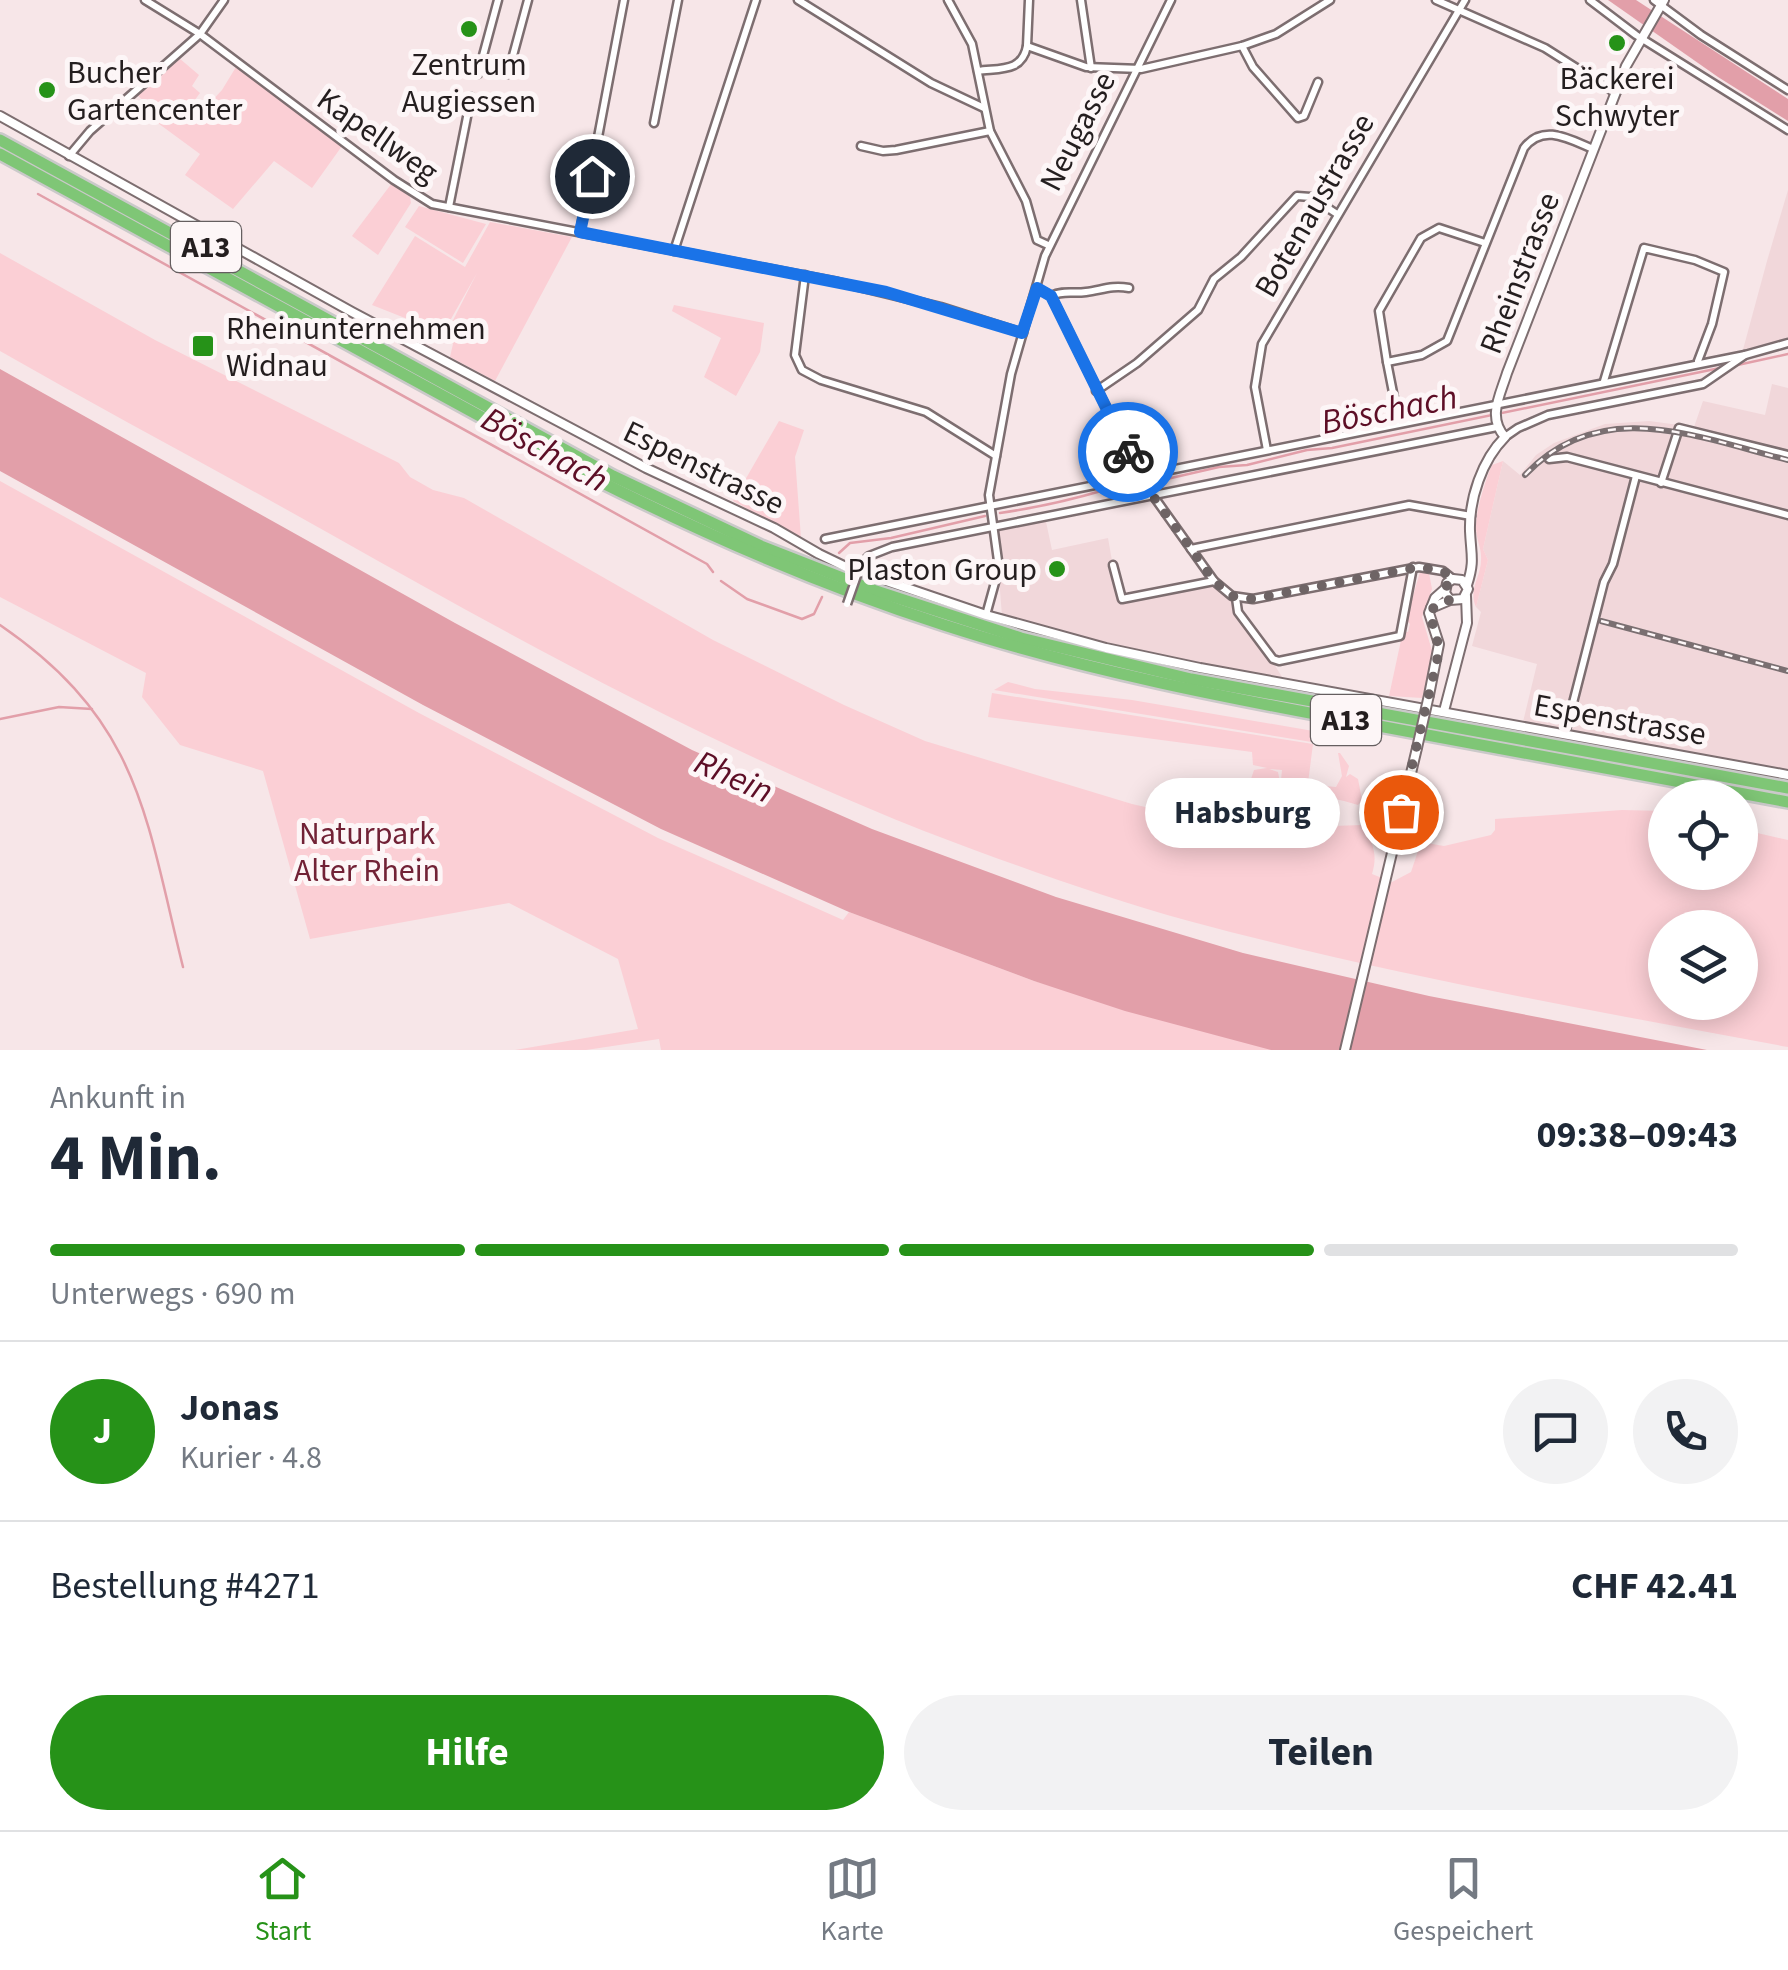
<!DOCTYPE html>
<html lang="de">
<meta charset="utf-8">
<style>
:root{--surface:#fff;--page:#f2f2f3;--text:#1f2937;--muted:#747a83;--line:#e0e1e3;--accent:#269218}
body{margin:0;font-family:"Source Sans 3",sans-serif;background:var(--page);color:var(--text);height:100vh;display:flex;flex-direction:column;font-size:38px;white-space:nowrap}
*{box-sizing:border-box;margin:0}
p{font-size:32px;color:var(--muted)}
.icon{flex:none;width:55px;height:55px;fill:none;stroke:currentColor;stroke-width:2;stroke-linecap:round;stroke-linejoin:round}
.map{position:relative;height:1050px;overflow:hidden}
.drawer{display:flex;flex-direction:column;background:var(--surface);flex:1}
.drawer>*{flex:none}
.buttons{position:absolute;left:1648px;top:780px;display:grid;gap:20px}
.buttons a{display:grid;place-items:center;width:110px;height:110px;border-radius:50%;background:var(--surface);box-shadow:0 5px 25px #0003;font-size:50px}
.pin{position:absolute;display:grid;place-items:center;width:85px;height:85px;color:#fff;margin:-42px;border:5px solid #fff;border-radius:50%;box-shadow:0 2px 10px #0007}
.courier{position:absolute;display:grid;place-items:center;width:100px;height:100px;margin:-50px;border:8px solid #1a73e8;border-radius:50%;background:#fff;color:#222;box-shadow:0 2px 12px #0007}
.bubble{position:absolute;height:70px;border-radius:35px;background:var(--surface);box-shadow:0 5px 25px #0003;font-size:32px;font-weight:700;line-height:70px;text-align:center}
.summary em{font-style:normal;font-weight:700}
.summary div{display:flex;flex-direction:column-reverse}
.summary{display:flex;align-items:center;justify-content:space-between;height:170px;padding:0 50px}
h1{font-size:65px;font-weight:700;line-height:75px}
.bar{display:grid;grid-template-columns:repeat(4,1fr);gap:15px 10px;align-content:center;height:120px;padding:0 50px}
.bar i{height:12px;border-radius:8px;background:var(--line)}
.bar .active{background:var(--accent)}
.bar p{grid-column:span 4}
.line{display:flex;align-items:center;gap:25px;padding:0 50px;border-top:2px solid var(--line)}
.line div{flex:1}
.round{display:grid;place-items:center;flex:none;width:105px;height:105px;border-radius:52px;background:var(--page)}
.primary-button{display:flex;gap:20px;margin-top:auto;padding:20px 50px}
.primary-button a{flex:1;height:115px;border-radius:60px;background:var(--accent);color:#fff;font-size:40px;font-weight:700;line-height:115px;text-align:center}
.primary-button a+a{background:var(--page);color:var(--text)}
.tabs{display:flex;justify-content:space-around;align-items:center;height:140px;border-top:2px solid var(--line);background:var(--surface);font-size:28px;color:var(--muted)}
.tabs a{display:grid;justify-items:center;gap:5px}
.tabs .active{color:var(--accent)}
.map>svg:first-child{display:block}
</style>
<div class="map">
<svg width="1788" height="1050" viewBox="0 0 1788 1050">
<rect width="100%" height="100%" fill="#f7e6e8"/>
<g fill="#f1d7da">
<path d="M 1788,190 L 1788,343 L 1741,357 L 1767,261 Z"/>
<path d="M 1772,384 L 1788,388 L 1788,775 L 1522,726 L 1537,664 L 1472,646 L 1481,612 L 1476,607 L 1488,560 L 1483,549 L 1503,461 L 1520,475 L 1536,455 L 1554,443 L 1605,424 L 1649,421 L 1694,427 L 1703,401 L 1765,415 Z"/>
<path d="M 1045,517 L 1052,550 L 1108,538 L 1118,595 L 1122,599 L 1214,581 L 1236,598 L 1236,604 L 1284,680 L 1109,643 L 1002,616 L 995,525 Z"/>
</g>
<g fill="#fbcfd5" fill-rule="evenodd">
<path d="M 179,58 L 199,75 L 192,86 L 200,93 L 186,112 L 195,119 L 222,90 L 236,67 L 342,146 L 312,188 L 274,161 L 233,209 L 185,175 L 200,154 L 151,118 L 155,111 L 137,95 Z"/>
<path d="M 392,183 L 410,197 L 411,203 L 378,255 L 352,236 Z"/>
<path d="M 419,206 L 486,224 L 463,263 L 405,227 Z"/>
<path d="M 490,222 L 572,237 L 495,381 L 450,357 L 453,344 L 445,336 L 477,273 L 443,333 L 372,305 L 415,236 L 465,267 Z"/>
<path d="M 0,253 L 155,340 L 399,463 L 410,477 L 433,490 L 464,498 L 713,640 L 844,705 L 925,741 L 1132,804 L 1181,815 L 1240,821 L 1239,833 L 1258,836 L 1260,822 L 1282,822 L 1301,827 L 1363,825 C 1373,843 1378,855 1372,874 L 1392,882 L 1411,872 L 1421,842 L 1444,846 L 1491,835 L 1495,830 L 1495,819 L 1622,810 L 1665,811 L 1665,872 L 1740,872 L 1740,829 L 1788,840 L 1788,1047 C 1588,1010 1386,974 1189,921 C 1118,902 1046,876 977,851 C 751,768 541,653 332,535 C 222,473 110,414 0,351 ZM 1665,928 L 1740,928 L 1740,1002 L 1665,1002 Z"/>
<path d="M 674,305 L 764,323 L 760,352 L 736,396 L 704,377 L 721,338 L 672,311 Z"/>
<path d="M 779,421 L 804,430 L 795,457 L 801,538 L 733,501 Z"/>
<path d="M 1503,461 L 1483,549 L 1488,560 L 1476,607 C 1468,589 1481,577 1481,560 C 1482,549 1476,539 1476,528 C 1476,510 1483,489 1489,472 L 1492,465 Z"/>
<path d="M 0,481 L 419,713 L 658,838 L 843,920 L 849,912 L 1034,981 L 1273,1050 L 661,1050 L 659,1039 L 586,1050 L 515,1050 L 638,1029 L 618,959 L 509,903 L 310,939 L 263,771 L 180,745 L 142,697 L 146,673 L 0,597 Z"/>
<path d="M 1420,572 L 1429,573 L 1432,589 L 1422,617 L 1433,654 L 1422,698 L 1389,696 L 1403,631 L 1408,632 L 1410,624 L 1406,620 Z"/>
<path d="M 1008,682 L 1035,689 L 1132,700 L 1319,732 L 1325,736 L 1324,744 L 994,690 Z"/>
<path d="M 992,693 L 1313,744 L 1308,783 L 1281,780 L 1282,770 L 1269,769 L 1278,772 L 1280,782 L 1336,787 L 1342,776 L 1338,753 L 1340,753 L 1349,766 L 1346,777 L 1350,774 L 1358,779 L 1362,800 L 1358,805 C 1340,799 1319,796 1302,796 C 1277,796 1281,806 1252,795 L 1249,785 L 1254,770 L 1267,768 L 1253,765 L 1252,752 L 988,717 Z"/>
</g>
<g fill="#e29fa9">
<path d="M 1608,0 L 1636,0 L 1788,99 L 1788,121 L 1718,77 Z"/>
<path d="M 0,369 L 455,623 L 692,750 L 872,829 L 1056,897 L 1243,953 L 1429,996 L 1707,1050 L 1271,1050 L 1125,1011 L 1034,981 L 849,912 L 661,829 L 423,705 L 0,471 Z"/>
</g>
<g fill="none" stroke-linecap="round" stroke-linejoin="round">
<g stroke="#e29fa9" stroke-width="2.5">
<path d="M 38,194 L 707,564 L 713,572"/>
<path d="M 1733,366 L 1788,354"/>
<path d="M 1000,513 C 1034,508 1067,501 1101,491 C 1113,493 1120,486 1132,487 L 1219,467 L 1247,465 L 1307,450 L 1332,448 L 1720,368"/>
<path d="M 839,553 L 850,543 L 891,538 L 985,516"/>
<path d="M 721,581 L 747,599 L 802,619 L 814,614 L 822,597"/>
<path d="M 0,625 C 140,721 145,814 183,967"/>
<path d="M 0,719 L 59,707 L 92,709"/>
</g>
<defs>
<g id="minor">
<path d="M 145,0 L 200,34 L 394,180 L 432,204 L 838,282 L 941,307 L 1023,333"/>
<path d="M 798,0 L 931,83 L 984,108"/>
<path d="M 948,0 L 972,44 L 990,131 L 1026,201 L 1037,240 L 1048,245"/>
<path d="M 1081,0 L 1091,68"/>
<path d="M 1436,0 L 1545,48 L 1616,93"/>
<path d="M 1590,0 L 1636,35 L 1788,130"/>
<path d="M 1654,0 L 1701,35 L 1788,90"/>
<path d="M 1027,46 L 1029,0"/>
<path d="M 1242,46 L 1253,67 L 1298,118 L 1304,116 L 1318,82"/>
<path d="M 978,71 C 1001,68 1022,72 1027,46 L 1086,67 L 1141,69 L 1242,46 L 1276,34 L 1330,0"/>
<path d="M 478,74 L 498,0"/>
<path d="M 508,74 L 528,0"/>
<path d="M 654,123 L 678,0"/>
<path d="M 861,146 L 883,151 L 896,150 L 990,131"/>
<path d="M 69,156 L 90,131 L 200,34 L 224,0"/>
<path d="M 449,207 L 471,97"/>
<path d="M 580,232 L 624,0"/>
<path d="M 674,251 L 756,0"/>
<path d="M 805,275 L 795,355 L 802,370 L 821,380 L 926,412 L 996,456"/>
<path d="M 1037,288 L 1051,296 L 1142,480 L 1214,581 L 1232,596 L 1253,599 L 1419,567 L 1443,571 L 1453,579"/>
<path d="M 1051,296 C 1064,290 1072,294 1086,292 C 1102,290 1111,285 1129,288"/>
<path d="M 1387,362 L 1379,311 L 1421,238 L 1439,228 L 1485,243"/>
<path d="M 1604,381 L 1644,248 L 1695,260 L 1724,272 L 1712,324 L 1698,361"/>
<path d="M 1096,391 L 1137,363 L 1198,310 L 1214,279 L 1241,257 L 1297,196 L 1311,197 L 1337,214"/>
<path d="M 1399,423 L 1387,362 L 1422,355 L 1447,341 L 1524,148 C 1543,123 1569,139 1593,149"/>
<path d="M 1505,437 L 1518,428 L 1548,415 L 1703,384 L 1745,355 L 1788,343"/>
<path d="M 1267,450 L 1255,387 L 1262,344 L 1465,0"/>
<path d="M 1549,459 L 1567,457 L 1788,515"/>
<path d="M 1661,483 L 1679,428 L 1788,455"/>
<path d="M 825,539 L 1745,355"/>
<path d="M 1191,549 L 1409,505 L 1471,516"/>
<path d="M 861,564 L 869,556 L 892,547 L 1497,427"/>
<path d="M 1113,565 L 1122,599 L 1214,581"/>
<path d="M 1236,598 L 1238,612 L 1273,659 L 1279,661 L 1400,636 L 1413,567"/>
<path d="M 986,615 L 999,568 L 989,495 L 1011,374 L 1045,256 L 1171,0"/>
<path d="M 1565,734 L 1604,582 L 1613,564 L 1636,476"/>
</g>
<g id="tertiary">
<path d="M 0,116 L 352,312 L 646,468 L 774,528 L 819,554 L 848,568 L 986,615 L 1106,648 L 1200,668 L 1788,775"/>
<path d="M 1467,585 C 1475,561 1471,555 1470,531 C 1469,499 1482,460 1505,437 C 1487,417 1500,396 1507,373 L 1626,66 L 1664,0"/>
<path d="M 1431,608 L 1450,600 L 1463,599 L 1468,589 L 1462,580 L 1453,579 L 1447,583 L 1445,593 L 1450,600"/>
<path d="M 1429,695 L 1439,644 L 1429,613 L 1435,598 L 1444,590"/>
<path d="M 1444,711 L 1467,623 L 1466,596"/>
<path d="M 1345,1050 L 1417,748"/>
</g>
<g id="motorway">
<path d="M 0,140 L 613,476 L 761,546 L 876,591 L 1021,638 L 1191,679 L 1788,788"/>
<path d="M 0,154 L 595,479 C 708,536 823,586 944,625 C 1085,671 1232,699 1379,726 C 1515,751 1652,777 1788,802"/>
</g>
</defs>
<use href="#minor" stroke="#7d6e70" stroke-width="11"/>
<use href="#tertiary" stroke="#7d6e70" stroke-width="12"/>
<use href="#motorway" stroke="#cac9c9" stroke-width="16"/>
<use href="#minor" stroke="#fff" stroke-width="6"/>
<use href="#tertiary" stroke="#fff" stroke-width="8"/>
<use href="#motorway" stroke="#7fc676" stroke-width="11"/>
<defs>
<g id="rail">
<path d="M 1525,475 C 1601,395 1696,437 1788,460"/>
<path d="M 1601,621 L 1788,671"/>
</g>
</defs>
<use href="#rail" stroke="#7a6f71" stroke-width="6"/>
<use href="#rail" stroke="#fdf6f7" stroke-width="2.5" stroke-dasharray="8" stroke-linecap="butt"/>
<defs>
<path id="minor-bridge" d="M 847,604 L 861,564"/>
<path id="tertiary-bridge" d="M 1417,748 L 1429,695"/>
</defs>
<use href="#minor-bridge" stroke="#7d6e70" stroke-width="11" stroke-linecap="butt"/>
<use href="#tertiary-bridge" stroke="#7d6e70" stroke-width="12" stroke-linecap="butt"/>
<use href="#minor-bridge" stroke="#fff" stroke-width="6"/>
<use href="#tertiary-bridge" stroke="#fff" stroke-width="8"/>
</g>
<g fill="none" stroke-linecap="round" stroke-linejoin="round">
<path stroke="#6e6465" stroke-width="10" stroke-dasharray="0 18" d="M 1128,452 L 1150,492 L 1214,581 L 1232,596 L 1253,599 L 1419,567 L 1443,571 L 1452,578 L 1444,590 L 1450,600 L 1437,604 L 1429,613 L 1437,637 L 1438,656 L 1401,812"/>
<path stroke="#1a73e8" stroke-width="12" d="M 592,176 L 580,232 L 886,292 L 1022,333 L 1037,288 L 1051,296 L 1128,452"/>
</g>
<g fill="#269218" stroke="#fdf6f7" stroke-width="4">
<circle cx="469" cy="29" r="10"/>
<circle cx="1617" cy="43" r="10"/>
<circle cx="47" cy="90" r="10"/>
<rect x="191" y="334" width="24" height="24" rx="5"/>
<circle cx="1057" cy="569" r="10"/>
</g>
<g text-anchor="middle" stroke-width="10" stroke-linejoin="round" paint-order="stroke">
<g fill="#fdf6f7" stroke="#655f60" stroke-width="2.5">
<rect x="171" y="222" width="70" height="50" rx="8"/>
<rect x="1311" y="695" width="70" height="50" rx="8"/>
</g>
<g font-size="30" font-weight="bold" fill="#241e1f">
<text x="206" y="257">A13</text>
<text x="1346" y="730">A13</text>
</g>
<g font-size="32" fill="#241e1f" stroke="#fdf6f7">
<text x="469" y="75">Zentrum<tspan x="469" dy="37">Augiessen</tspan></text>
<text x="67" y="83" text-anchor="start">Bucher<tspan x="67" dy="37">Gartencenter</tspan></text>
<text x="1617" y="89">Bäckerei<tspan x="1617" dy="37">Schwyter</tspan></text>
<text x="226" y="339" text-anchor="start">Rheinunternehmen<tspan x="226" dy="37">Widnau</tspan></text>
<text x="1037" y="580" text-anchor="end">Plaston Group</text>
</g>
<g font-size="32" fill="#241e1f" stroke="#fdf6f7">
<text transform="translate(1077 131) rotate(-63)" y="11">Neugasse</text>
<text transform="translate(378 135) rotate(35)" y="11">Kapellweg</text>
<text transform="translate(1314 205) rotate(-60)" y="11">Botenaustrasse</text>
<text transform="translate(1519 273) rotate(-69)" y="11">Rheinstrasse</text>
<text transform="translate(704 467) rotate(26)" y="11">Espenstrasse</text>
<text transform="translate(1620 719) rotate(10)" y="11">Espenstrasse</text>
</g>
<g font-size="32" fill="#712236" stroke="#fdf6f7">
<text x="367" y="844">Naturpark<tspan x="367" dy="37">Alter Rhein</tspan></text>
</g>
<g font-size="35" font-style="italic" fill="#5d0e26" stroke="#fdf6f7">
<text transform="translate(1389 409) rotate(-11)" y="12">Böschach</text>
<text transform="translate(545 449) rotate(29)" y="12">Böschach</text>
<text transform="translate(734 776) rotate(24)" y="12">Rhein</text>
</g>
</g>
</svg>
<div class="buttons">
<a><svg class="icon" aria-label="locate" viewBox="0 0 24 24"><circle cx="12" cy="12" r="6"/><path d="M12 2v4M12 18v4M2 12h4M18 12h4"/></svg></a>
<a><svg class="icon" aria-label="layers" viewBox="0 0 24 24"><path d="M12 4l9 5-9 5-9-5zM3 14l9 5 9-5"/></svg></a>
</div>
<div class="pin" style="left:1401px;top:812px;background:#ea580c"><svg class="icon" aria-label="bag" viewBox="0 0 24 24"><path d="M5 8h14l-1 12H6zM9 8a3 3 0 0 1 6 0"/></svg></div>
<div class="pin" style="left:592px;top:176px;background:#1f2937"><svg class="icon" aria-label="home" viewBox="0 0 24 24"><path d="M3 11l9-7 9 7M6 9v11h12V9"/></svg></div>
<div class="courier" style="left:1128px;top:452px"><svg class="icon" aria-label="bike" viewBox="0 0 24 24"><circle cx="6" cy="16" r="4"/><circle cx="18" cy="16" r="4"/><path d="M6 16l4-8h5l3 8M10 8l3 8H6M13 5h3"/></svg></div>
<div class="bubble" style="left:1145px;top:778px;width:195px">Habsburg</div>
</div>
<section class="drawer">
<div class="summary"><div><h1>4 Min.</h1><p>Ankunft in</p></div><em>09:38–09:43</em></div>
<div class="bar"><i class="active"></i><i class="active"></i><i class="active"></i><i></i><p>Unterwegs · 690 m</p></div>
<div class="line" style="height:180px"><b class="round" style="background:var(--accent);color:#fff">J</b><div><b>Jonas</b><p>Kurier · 4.8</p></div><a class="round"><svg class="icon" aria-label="chat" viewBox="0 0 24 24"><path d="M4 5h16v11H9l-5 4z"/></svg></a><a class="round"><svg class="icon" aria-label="phone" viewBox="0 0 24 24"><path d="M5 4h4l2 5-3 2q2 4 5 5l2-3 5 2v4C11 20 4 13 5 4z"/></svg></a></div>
<div class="line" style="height:130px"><div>Bestellung #4271</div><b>CHF 42.41</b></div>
<div class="primary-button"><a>Hilfe</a><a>Teilen</a></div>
</section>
<nav class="tabs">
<a class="active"><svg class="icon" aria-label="home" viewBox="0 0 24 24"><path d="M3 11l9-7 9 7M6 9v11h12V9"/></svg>Start</a>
<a><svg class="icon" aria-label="map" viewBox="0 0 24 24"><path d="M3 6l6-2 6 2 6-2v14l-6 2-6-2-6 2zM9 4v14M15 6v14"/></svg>Karte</a>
<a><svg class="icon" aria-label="saved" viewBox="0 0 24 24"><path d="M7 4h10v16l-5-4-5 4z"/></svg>Gespeichert</a>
</nav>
